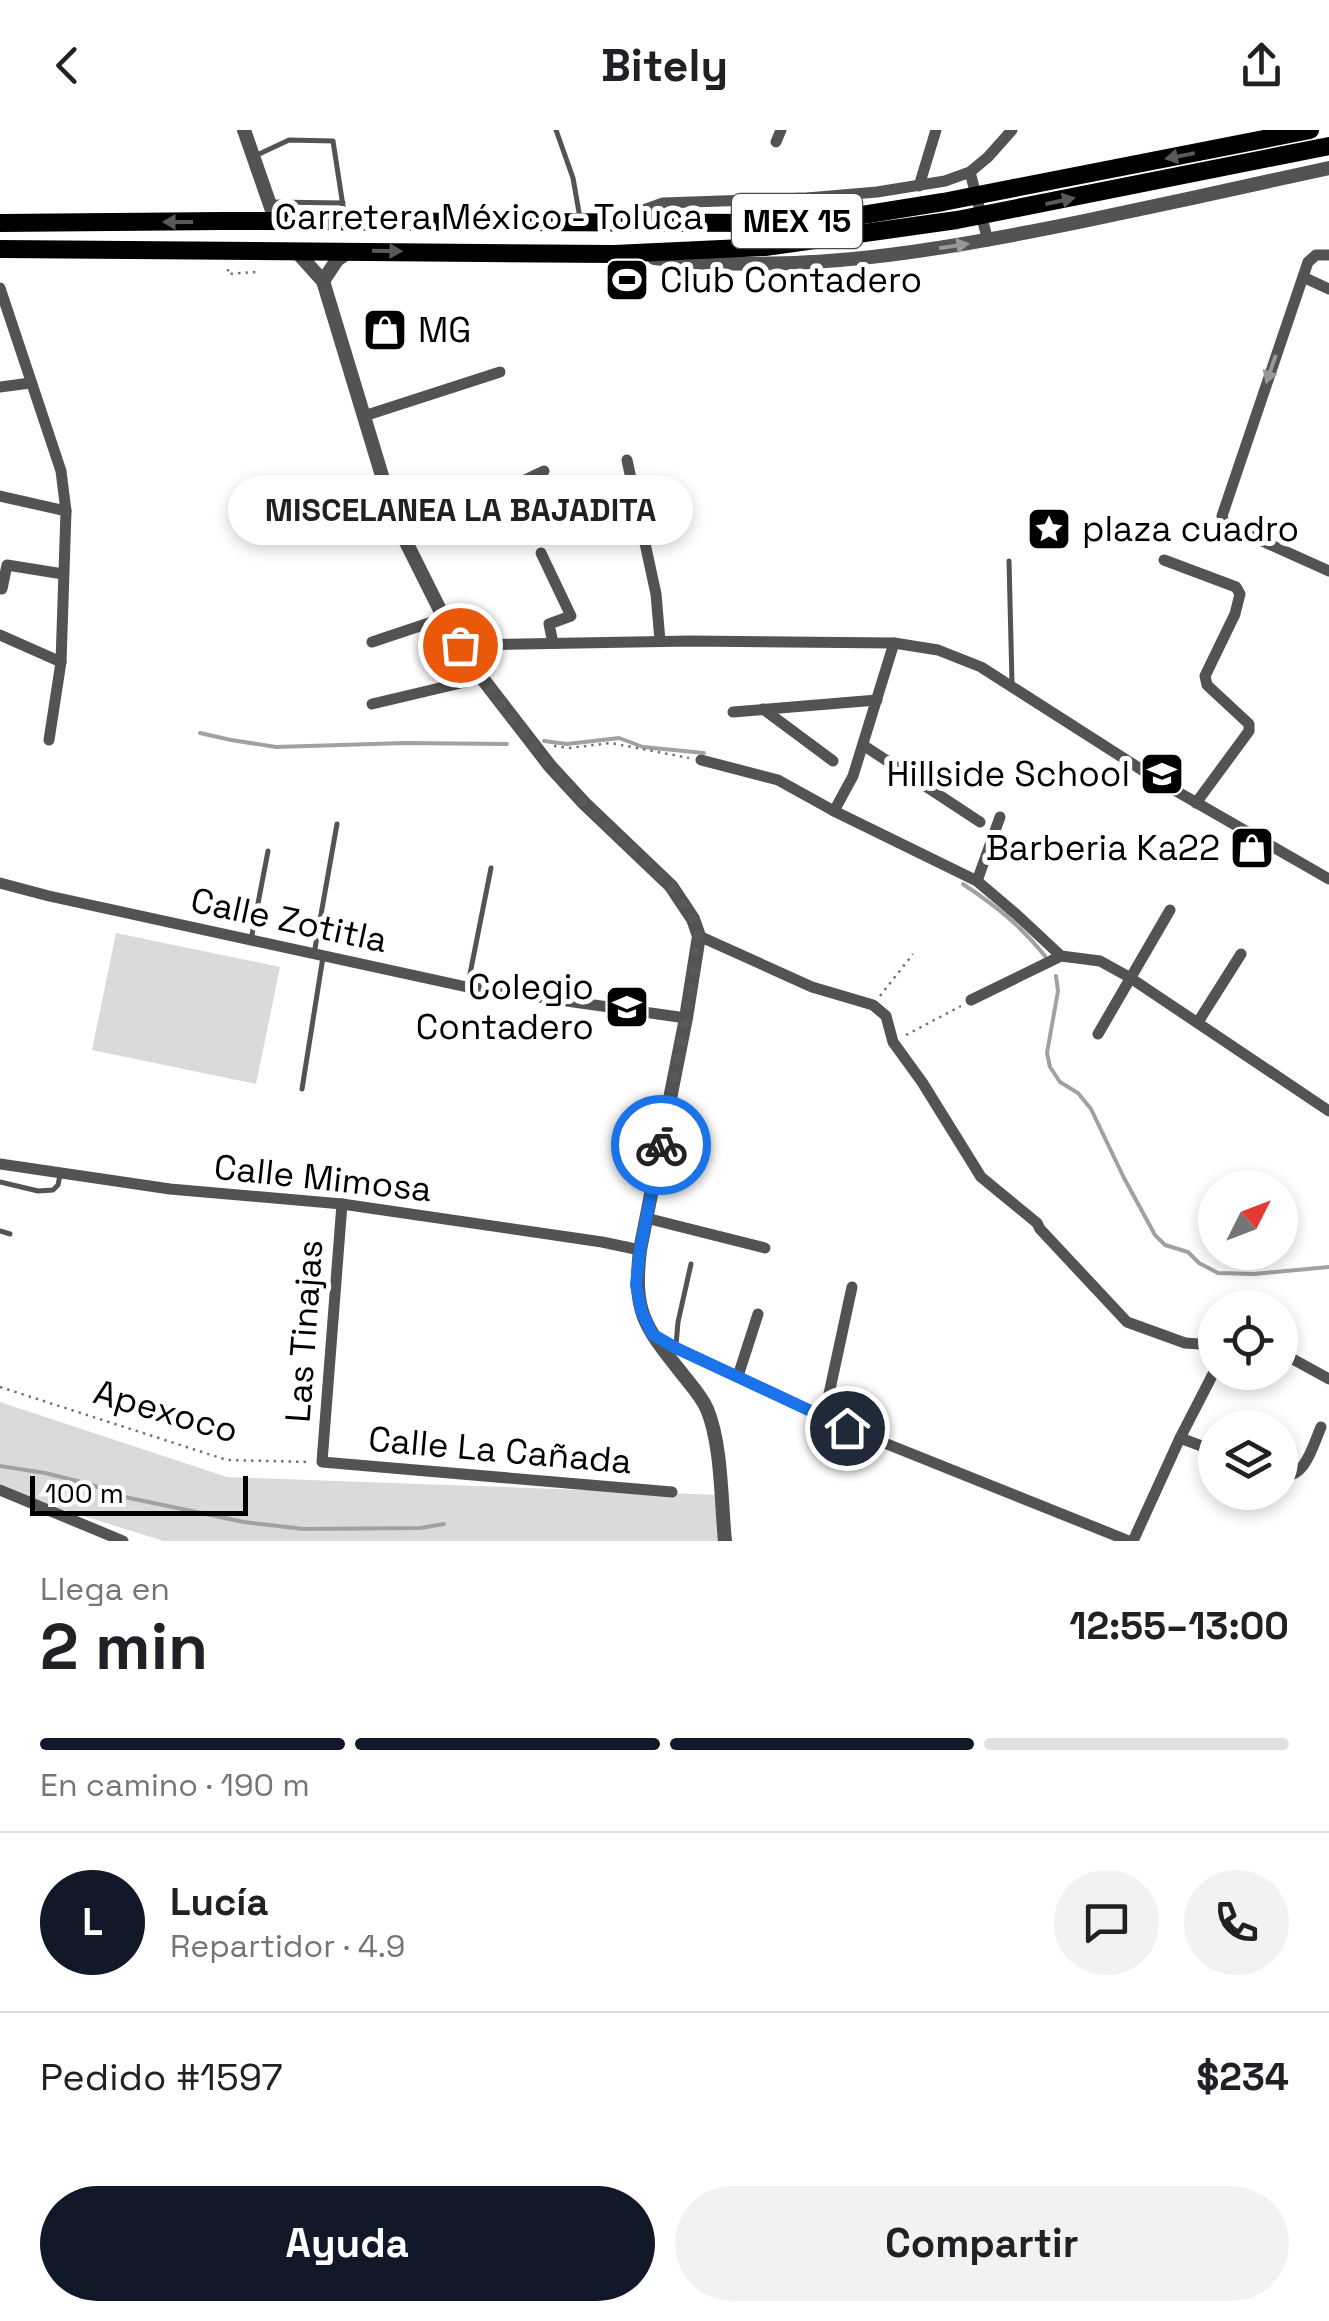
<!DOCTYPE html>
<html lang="es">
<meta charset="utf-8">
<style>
:root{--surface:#fff;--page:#f2f2f2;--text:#202124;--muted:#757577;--line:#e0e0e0;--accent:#111827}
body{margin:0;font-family:"Space Grotesk",sans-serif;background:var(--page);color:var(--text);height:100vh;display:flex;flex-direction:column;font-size:38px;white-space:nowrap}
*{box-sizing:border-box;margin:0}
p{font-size:32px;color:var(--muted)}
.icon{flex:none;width:55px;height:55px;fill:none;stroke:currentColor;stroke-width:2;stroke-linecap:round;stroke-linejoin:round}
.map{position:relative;height:1411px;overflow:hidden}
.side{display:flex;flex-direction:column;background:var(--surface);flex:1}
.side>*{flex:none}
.needle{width:65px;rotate:48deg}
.controls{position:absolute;left:1198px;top:1040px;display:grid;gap:20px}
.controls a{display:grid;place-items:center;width:100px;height:100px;border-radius:50%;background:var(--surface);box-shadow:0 5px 15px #0003;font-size:50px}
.scale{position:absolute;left:30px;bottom:25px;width:218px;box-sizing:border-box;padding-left:10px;border:5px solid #000;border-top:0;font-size:28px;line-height:35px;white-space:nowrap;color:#000;-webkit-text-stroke:8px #fff;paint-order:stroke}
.pin{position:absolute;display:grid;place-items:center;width:85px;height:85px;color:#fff;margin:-42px;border:5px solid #fff;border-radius:50%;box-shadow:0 2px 10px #0007}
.courier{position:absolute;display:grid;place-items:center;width:100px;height:100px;margin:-50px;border:8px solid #1a73e8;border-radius:50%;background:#fff;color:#222;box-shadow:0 2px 12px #0007}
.bubble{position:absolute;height:70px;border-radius:35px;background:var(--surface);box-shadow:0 5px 15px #0003;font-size:32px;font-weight:800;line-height:70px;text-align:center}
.overview em{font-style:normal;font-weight:800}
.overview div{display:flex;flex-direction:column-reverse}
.overview{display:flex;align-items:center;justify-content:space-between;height:170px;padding:0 40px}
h1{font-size:65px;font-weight:800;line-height:75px}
.bar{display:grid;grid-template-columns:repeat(4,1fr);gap:15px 10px;align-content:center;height:120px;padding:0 40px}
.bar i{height:12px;border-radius:8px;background:var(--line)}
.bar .active{background:var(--accent)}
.bar p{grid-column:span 4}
.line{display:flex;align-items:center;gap:25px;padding:0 40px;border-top:2px solid var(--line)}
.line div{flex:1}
.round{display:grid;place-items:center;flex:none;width:105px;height:105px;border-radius:52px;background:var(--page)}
.primary-button{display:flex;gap:20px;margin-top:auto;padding:20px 40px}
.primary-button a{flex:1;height:115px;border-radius:60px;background:var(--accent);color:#fff;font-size:40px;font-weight:800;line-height:115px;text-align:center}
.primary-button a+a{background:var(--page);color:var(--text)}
header{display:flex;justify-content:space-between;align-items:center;height:130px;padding:0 40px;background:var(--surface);font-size:45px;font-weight:800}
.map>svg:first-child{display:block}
</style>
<header><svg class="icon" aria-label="back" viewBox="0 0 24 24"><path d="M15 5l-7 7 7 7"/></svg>Bitely<svg class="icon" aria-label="share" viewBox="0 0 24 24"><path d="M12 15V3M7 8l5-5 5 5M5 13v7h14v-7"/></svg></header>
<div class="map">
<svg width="1329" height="1411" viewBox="0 0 1329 1411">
<rect width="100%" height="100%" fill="#fff"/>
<g fill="#dadada">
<path d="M 116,803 L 280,837 L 256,954 L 92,920 Z"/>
<path d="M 0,1272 L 227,1347 L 720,1365 L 729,1411 L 164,1411 L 0,1360 Z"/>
</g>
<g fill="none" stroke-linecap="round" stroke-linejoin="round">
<g stroke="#a1a1a1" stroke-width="4">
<path d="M 200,603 L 231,610 L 276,617 L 405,613 L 507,614"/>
<path d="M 544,611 L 567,614 L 619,608 L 643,617 L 704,623"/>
<path d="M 963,754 C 996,776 1020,795 1045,826"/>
<path d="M 1056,846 L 1058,861 L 1047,923 L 1050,937 L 1060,952 L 1078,963 L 1091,979 L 1124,1048 L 1155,1105 L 1165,1115 L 1188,1122 L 1199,1133 L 1218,1143 L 1254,1144 L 1329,1137"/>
<path d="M 0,1336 L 45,1343 L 93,1355 L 115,1365 L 244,1392 L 304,1399 L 420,1398 L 444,1394"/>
</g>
<g stroke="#757575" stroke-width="2.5" stroke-dasharray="2.5 5" stroke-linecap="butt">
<path d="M 228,139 L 228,144 L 256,142 L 256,139"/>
<path d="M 554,616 L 569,618 L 611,613 L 689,628"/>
<path d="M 880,866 L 913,824"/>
<path d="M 906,905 L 961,876"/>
<path d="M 0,1257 L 227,1330 L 311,1332"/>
</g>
<g stroke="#535353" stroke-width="5">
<path d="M 556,0 L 573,48 L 580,88"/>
<path d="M 257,25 L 289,10 L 333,11 L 345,89"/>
<path d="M 271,72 L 343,73"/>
<path d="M 1009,431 L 1012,553"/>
<path d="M 251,810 L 268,721"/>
<path d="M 314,824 L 337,694"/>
<path d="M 468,854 L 491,738"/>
<path d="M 302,959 L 323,827"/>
<path d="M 0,1052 L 38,1061 L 53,1060 L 58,1055 L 60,1045"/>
<path d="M 0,1101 L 10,1104"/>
<path d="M 676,1215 L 678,1192 L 691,1134"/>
</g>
<g stroke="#535353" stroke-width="11">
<path d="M 776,12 L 781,0"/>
<path d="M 970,42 L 988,111"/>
<path d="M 919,56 L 936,0"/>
<path d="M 621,88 L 663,73 L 807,68 L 877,62 L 945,51 L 970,42 L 988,27 L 1012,0"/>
<path d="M 1329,125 L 1316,125 L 1308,132 L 1222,386 L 1224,392 L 1231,397 L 1329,441"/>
<path d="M 1303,147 L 1329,159"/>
<path d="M 0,158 L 61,341 L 66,381 L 61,532 L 49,610"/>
<path d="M 0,257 L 30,253"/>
<path d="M 364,286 L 500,242"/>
<path d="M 627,330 L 656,464 L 660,511"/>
<path d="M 0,366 L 66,381"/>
<path d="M 403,408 L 544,341"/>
<path d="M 541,423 L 571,486 L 549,494 L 553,513"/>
<path d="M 1164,430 L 1236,457 L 1240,464 L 1235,484 L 1205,546 L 1207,555 L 1249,594 L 1249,601 L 1196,673"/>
<path d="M 2,459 L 7,435 L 63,444"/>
<path d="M 0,505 L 61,532"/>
<path d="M 372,512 L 444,488"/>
<path d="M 460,515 L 690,511 L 894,513 L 938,520 L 981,537 L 1164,654 L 1329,749"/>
<path d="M 372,574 L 482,548"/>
<path d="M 763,579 L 833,631"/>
<path d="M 733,582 L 877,570"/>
<path d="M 863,615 L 980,692"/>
<path d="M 701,630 L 778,650 L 834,681 L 977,751 L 1016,784 L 1061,826 L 1100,831 L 1129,847 L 1329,981"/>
<path d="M 834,681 L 853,646 L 894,513"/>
<path d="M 977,751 L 1000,687"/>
<path d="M 0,753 L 49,766 L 467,857 L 686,888"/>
<path d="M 699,806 L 812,857 L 873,875 L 886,886 L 893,912 L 922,952 L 981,1047 L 1037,1093 L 1040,1099 L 1127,1192 L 1185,1213 L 1215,1215"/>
<path d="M 971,870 L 1061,826"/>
<path d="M 1198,892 L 1241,824"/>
<path d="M 1098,904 L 1170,780"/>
<path d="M 0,1034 L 170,1059 L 342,1074 L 602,1112 L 640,1120"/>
<path d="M 342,1074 L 322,1332 L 672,1362"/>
<path d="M 646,1088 L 765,1118"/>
<path d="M 656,1207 L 676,1218 L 847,1298 L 1129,1411"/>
<path d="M 1280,1222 L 1329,1249"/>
<path d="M 738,1246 L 758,1184"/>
<path d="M 824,1287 L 852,1157"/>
<path d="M 1180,1308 L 1215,1321"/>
<path d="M 1280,1345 C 1305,1351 1313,1315 1321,1297"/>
<path d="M 0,1360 L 123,1411"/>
<path d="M 1133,1411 L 1180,1308 L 1215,1240"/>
</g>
<g stroke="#535353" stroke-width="14">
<path d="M 244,0 L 276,92"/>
<path d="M 295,120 L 323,151 L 396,392 L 444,488 L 482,548 L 550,636 L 584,673 L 671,756 L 693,789 L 699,806 L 686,888 L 640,1120 C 633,1180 643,1195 680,1241 C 689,1253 701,1265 707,1279 C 722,1315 721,1372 725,1411"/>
<path d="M 654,128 C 798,146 943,120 1084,91 C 1166,74 1247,56 1329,38"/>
<path d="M 323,151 L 337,130 L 350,121"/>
</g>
<g stroke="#000" stroke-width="18">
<path d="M 0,93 L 224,91 L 767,93 L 856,86 L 943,72 L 1310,0"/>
<path d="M 0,119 L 614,124 L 765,117 L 957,90 L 1329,16"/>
</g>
</g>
<defs><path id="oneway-solid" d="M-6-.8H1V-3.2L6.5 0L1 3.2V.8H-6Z" transform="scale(2.5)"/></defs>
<g fill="#595959">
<use href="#oneway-solid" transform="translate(1180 26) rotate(169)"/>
<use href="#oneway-solid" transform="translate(1060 71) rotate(-12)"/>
<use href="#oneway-solid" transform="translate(178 92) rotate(180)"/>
<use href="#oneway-solid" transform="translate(387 121) rotate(1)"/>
</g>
<g fill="#989898">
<use href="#oneway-solid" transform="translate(954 116) rotate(-9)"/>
<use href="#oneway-solid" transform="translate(1271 239) rotate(109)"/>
</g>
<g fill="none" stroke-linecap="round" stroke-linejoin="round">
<path stroke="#595959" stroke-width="10" stroke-dasharray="0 18" d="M 460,515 L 506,580 L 550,636 L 584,673 L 671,756 L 693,789 L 699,806 L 686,888 L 661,1015"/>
<path stroke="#1a73e8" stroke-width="12" d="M 661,1015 L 640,1120 L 636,1155 L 641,1180 L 652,1204 L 676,1218 L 847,1298"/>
</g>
<defs>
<symbol id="stadium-square" viewBox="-11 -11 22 22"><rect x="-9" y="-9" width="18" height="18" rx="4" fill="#000" stroke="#fff"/><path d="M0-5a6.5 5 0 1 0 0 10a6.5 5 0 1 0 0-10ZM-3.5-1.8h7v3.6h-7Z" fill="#fff"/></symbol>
<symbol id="shop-square" viewBox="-11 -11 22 22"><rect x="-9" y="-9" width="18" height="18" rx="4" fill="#000" stroke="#fff"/><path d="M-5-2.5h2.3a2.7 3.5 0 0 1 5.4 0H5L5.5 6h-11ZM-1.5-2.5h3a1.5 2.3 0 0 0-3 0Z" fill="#fff"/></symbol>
<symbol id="sight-square" viewBox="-11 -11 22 22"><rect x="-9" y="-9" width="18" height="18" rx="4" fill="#000" stroke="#fff"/><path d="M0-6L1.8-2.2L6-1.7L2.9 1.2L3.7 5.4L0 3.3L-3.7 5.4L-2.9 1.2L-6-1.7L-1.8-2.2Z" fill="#fff"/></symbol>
<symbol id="school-square" viewBox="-11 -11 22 22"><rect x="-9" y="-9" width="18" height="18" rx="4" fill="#000" stroke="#fff"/><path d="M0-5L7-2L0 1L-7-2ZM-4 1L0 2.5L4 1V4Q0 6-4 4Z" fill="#fff"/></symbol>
</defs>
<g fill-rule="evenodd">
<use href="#stadium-square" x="602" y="125" width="50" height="50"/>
<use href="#shop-square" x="360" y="175" width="50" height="50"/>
<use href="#sight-square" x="1024" y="374" width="50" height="50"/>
<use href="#school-square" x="1137" y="619" width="50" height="50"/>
<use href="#shop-square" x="1227" y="693" width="50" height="50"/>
<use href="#school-square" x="602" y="852" width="50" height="50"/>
</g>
<g text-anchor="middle" stroke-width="10" stroke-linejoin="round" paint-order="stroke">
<rect fill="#fff" stroke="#4c4c4c" stroke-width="2.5" x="732" y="64" width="130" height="54" rx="8"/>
<g font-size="32" font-weight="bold" fill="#000">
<text x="797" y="102">MEX 15</text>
</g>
<g font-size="35" fill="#000" stroke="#fff">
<text x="489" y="99">Carretera México - Toluca</text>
<text transform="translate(289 790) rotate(12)" y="12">Calle Zotitla</text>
<text transform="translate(323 1048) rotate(6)" y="12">Calle Mimosa</text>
<text transform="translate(304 1201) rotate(-86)" y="12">Las Tinajas</text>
<text transform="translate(166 1281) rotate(16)" y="12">Apexoco</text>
<text transform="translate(500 1320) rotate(5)" y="12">Calle La Cañada</text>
</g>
<g font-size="35" fill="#000" stroke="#fff" text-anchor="start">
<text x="660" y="162">Club Contadero</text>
<text x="418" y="212">MG</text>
<text x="1082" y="411">plaza cuadro</text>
<text x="1130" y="656" text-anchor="end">Hillside School</text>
<text x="1220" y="730" text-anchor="end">Barberia Ka22</text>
<text x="594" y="869" text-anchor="end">Colegio<tspan x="594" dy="40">Contadero</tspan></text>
</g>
</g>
</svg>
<div class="controls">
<a><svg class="needle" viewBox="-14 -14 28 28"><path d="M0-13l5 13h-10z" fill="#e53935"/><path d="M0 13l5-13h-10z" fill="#757577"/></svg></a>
<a><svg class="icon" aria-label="locate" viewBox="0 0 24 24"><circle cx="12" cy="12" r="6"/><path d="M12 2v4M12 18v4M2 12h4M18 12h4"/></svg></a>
<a><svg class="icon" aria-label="layers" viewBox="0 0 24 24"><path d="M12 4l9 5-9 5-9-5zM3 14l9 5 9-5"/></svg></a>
</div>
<div class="scale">100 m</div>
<div class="pin" style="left:460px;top:515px;background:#ea580c"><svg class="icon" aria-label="bag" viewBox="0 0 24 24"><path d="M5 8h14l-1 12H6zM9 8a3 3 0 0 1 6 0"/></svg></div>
<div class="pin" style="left:847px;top:1298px;background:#1f2937"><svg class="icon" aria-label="home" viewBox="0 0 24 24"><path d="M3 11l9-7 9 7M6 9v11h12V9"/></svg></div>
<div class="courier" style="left:661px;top:1015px"><svg class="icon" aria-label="bike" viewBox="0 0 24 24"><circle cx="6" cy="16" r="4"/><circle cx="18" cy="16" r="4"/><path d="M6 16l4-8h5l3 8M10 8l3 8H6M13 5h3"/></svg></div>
<div class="bubble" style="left:228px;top:345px;width:465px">MISCELANEA LA BAJADITA</div>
</div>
<section class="side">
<div class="overview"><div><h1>2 min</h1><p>Llega en</p></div><em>12:55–13:00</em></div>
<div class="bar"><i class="active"></i><i class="active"></i><i class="active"></i><i></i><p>En camino · 190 m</p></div>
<div class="line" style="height:180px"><b class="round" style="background:var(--accent);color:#fff">L</b><div><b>Lucía</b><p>Repartidor · 4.9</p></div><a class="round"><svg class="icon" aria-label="chat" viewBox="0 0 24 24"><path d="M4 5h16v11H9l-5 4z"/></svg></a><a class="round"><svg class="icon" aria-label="phone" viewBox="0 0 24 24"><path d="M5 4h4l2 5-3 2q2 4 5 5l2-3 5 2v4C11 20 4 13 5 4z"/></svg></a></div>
<div class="line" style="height:130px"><div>Pedido #1597</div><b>$234</b></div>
<div class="primary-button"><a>Ayuda</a><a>Compartir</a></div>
</section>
